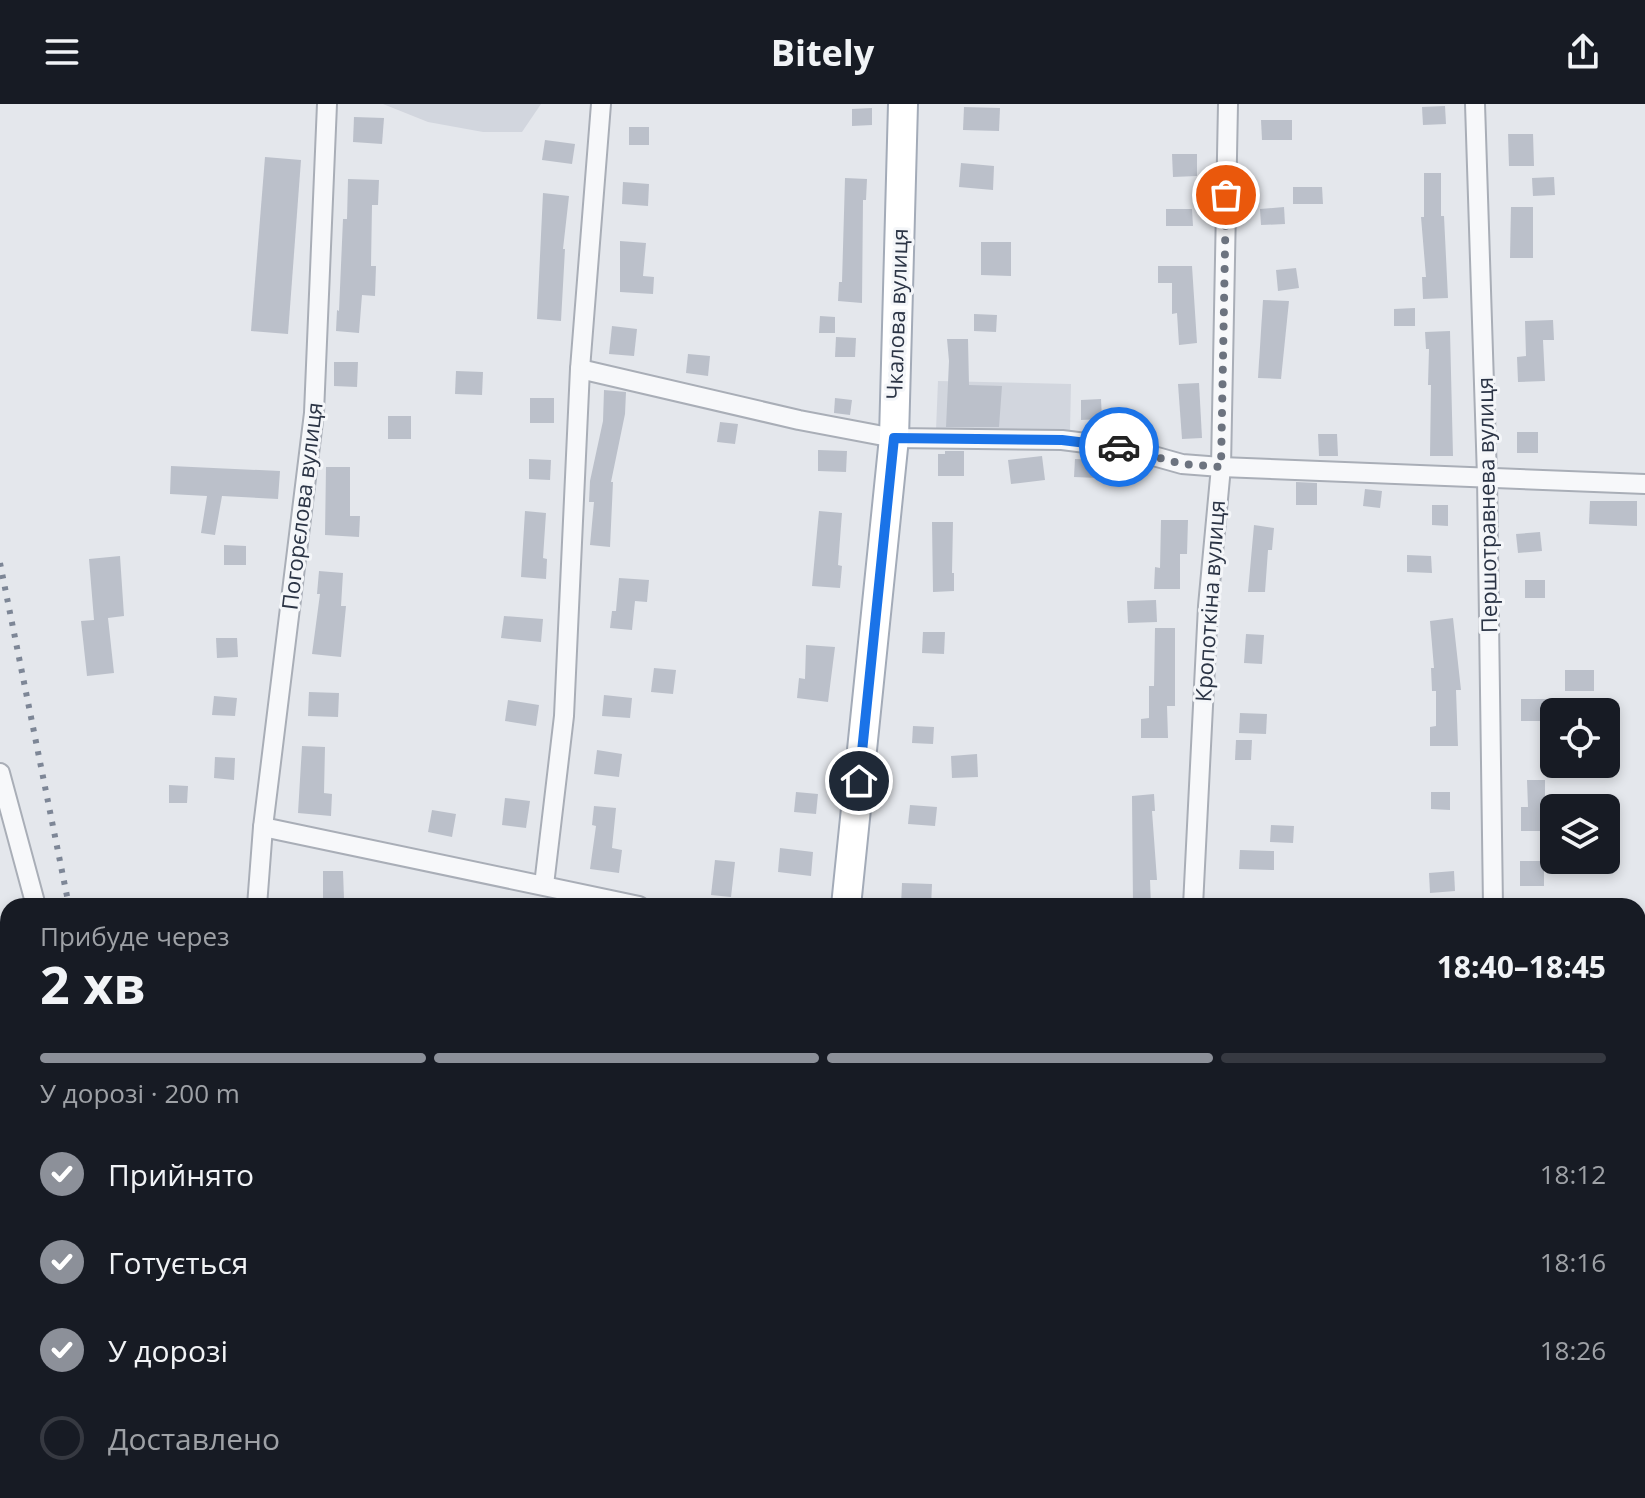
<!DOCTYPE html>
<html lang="uk">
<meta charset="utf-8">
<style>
:root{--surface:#171b24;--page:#242831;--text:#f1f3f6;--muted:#9ea1a6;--line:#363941;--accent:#8c9099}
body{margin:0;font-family:"Open Sans",sans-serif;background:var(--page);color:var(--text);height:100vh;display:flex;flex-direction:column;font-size:30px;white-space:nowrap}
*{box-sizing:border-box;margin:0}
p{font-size:26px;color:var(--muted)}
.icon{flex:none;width:44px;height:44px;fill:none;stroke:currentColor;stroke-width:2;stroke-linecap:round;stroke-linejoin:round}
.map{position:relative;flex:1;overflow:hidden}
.details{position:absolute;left:0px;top:794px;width:1646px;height:600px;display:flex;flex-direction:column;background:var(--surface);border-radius:24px 24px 0 0;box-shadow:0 4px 12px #0003}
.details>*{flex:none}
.fabs{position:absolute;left:1540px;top:594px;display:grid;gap:16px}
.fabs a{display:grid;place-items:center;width:80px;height:80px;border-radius:12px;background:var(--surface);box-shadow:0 4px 12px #0003;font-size:40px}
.pin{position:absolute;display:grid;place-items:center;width:68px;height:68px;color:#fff;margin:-34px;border:4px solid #fff;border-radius:50%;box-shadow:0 2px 8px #0007}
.courier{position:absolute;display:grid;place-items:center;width:80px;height:80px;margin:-40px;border:6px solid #1a73e8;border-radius:50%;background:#fff;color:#222;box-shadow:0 2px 10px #0007}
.overview em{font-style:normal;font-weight:700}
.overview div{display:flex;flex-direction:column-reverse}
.overview{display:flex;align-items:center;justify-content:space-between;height:136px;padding:0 40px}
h1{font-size:52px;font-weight:700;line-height:60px}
.bar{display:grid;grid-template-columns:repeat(4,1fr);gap:12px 8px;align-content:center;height:96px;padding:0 40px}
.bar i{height:10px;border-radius:6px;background:var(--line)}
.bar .active{background:var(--accent)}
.bar p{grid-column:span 4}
ol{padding:0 40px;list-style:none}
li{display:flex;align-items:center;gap:24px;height:88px}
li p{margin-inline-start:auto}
li .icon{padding:8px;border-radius:50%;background:var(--accent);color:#fff;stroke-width:4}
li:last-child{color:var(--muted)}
li i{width:44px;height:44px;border:4px solid var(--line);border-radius:50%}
header{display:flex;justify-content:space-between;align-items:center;height:104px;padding:0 40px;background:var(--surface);font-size:36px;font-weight:700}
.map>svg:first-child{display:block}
</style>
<header><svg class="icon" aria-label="menu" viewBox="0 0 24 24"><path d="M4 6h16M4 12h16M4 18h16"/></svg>Bitely<svg class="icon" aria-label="share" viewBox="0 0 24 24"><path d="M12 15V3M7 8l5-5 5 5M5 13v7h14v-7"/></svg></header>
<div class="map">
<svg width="1645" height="1394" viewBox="0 0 1645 1394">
<rect width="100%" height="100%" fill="#e4e7ec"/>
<g fill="#d2d6de">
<path d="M 383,0 L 541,0 L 522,28 L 483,28 L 428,18 Z"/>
<path d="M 938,277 L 1071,280 L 1070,327 L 936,326 Z"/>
</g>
<path fill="#c9d6c5" d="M 1638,1067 L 1645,1068 L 1645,1394 L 1468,1394 L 1470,1386 L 1638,1386 Z"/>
<g fill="#bbc0ca">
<path d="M 1445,2 L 1446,20 L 1423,21 L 1422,3 Z"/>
<path d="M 964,3 L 1000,4 L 999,27 L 963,26 Z"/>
<path d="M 872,4 L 872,21 L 852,22 L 852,5 Z"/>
<path d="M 354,13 L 384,14 L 382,40 L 353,38 Z"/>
<path d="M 1261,16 L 1292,16 L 1292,36 L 1262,36 Z"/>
<rect x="629" y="23" width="20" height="18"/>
<path d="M 1508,30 L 1533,30 L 1534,62 L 1509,62 Z"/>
<path d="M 545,36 L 575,40 L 572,60 L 542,56 Z"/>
<path d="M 1172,50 L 1197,50 L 1197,72 L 1173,73 Z"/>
<path d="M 265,53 L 301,56 L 288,230 L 251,227 Z"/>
<path d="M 961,59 L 994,62 L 993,86 L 959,83 Z"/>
<path d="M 1424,69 L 1441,69 L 1441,112 L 1444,112 L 1448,194 L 1423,195 L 1422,173 L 1426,173 L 1421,113 L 1424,113 Z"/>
<path d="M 1554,73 L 1555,91 L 1533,92 L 1532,74 Z"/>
<path d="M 845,74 L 867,75 L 866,96 L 863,96 L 862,199 L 838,197 L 839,178 L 842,178 Z"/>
<path d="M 348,75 L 379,76 L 378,101 L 372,101 L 371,162 L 376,162 L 375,192 L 362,191 L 359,229 L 336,227 L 337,206 L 339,207 L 343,115 L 347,115 Z"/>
<path d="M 623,78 L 649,80 L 648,102 L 622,100 Z"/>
<path d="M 1293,83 L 1322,83 L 1323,100 L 1293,100 Z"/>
<path d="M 543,89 L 569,92 L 563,145 L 565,145 L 561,217 L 537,215 Z"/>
<path d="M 1284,103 L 1285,120 L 1261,121 L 1260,105 Z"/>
<path d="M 1511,103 L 1533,103 L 1533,154 L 1510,154 Z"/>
<path d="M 1166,105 L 1192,105 L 1193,122 L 1166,122 Z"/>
<path d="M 620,137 L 646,139 L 643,172 L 654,173 L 653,190 L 620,188 Z"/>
<path d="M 981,138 L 1011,138 L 1011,172 L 981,171 Z"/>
<path d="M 1158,162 L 1192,162 L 1197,239 L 1179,241 L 1177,209 L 1172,210 L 1172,179 L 1158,179 Z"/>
<path d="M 1296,164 L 1299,184 L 1278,187 L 1276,166 Z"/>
<path d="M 1263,196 L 1289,197 L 1281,275 L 1258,274 Z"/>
<path d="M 1415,204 L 1415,222 L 1394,222 L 1394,205 Z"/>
<path d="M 974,210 L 997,211 L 996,228 L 974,227 Z"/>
<path d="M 820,212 L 835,213 L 835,229 L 819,229 Z"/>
<path d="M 1553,216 L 1554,236 L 1543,236 L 1545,277 L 1518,278 L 1517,253 L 1526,252 L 1525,217 Z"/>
<path d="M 612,222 L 637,225 L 634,252 L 609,250 Z"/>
<path d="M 1450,227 L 1453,352 L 1430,352 L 1431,281 L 1428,281 L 1429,245 L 1426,245 L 1425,228 Z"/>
<path d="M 836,233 L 856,234 L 855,253 L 835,253 Z"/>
<path d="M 947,235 L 968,235 L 969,281 L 1002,282 L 999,323 L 946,323 L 949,257 Z"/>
<path d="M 688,250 L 710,252 L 708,272 L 686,269 Z"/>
<path d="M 334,258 L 358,258 L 357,283 L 334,282 Z"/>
<path d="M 456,267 L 483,268 L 482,291 L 455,290 Z"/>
<path d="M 1199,279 L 1202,334 L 1182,335 L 1178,280 Z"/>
<path d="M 604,286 L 626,288 L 625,310 L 611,378 L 613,378 L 610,443 L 590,441 L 594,398 L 589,398 L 590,377 L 603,317 Z"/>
<rect x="530" y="294" width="24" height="25"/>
<path d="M 835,294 L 852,296 L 850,311 L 834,309 Z"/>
<path d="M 1101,295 L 1102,315 L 1081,316 L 1081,296 Z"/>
<rect x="388" y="312" width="23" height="23"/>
<path d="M 720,318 L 738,320 L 735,340 L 717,338 Z"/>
<rect x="1517" y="328" width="21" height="21"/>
<path d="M 1318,330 L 1337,330 L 1338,352 L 1319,352 Z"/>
<path d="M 818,346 L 847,347 L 846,368 L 818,367 Z"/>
<path d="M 945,347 L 964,347 L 964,372 L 938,372 L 938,350 L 945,350 Z"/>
<path d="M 1042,352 L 1045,376 L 1011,380 L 1008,356 Z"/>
<path d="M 529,355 L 551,356 L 550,376 L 529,375 Z"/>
<path d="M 1075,355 L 1099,356 L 1098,374 L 1074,373 Z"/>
<path d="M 171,362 L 280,367 L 278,395 L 222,392 L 215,431 L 201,429 L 207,392 L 170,390 Z"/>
<path d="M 326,363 L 350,363 L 350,412 L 360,412 L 359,433 L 325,431 Z"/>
<path d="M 1296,378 L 1317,379 L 1317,401 L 1296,401 Z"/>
<path d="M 1365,385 L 1382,387 L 1380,404 L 1363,402 Z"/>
<path d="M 1590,397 L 1637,397 L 1637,422 L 1589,420 Z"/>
<path d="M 1432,401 L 1448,401 L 1448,422 L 1432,421 Z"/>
<path d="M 525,407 L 546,409 L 543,454 L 547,455 L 546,475 L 521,473 Z"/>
<path d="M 819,407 L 842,409 L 838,461 L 842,462 L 840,484 L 812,482 Z"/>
<path d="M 1161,416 L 1188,416 L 1187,450 L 1180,450 L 1180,485 L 1154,485 L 1155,463 L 1160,464 Z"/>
<path d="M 932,418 L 953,418 L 952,469 L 954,469 L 954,487 L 933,488 Z"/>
<path d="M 1254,421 L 1274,424 L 1272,446 L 1268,446 L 1265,488 L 1248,488 Z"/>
<path d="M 1540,428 L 1542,447 L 1518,449 L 1516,430 Z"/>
<path d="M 224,441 L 246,442 L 246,461 L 224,461 Z"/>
<path d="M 1407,451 L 1431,452 L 1432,469 L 1407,468 Z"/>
<path d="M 120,452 L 124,512 L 108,514 L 114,569 L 87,572 L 81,517 L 94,516 L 89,455 Z"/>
<path d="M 319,467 L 343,469 L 341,502 L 346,502 L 341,553 L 312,550 L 320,490 L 317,490 Z"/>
<path d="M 619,474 L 649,476 L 647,498 L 635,497 L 632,526 L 610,524 L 612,507 L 616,507 Z"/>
<rect x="1525" y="476" width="20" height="18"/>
<path d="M 1156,496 L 1157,518 L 1128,519 L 1127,497 Z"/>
<path d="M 504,512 L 543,515 L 541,538 L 501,534 Z"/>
<path d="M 1453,514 L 1461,586 L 1456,586 L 1458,642 L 1430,642 L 1430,623 L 1436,622 L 1436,587 L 1432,587 L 1431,564 L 1434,564 L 1430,517 Z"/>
<path d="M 1155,524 L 1175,524 L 1175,602 L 1167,602 L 1168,634 L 1141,634 L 1141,615 L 1149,614 L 1149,582 L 1154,582 Z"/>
<path d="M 923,528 L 945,528 L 944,550 L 922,549 Z"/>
<path d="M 1246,530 L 1264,531 L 1262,560 L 1244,559 Z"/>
<path d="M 216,534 L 237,534 L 238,553 L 217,554 Z"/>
<path d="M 806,541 L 835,543 L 828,598 L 797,594 L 799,574 L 805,575 Z"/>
<path d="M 654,564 L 676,566 L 673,590 L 651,588 Z"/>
<rect x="1565" y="566" width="29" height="21"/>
<path d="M 309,588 L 339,589 L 338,613 L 308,612 Z"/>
<path d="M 604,591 L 632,594 L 630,614 L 602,612 Z"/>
<path d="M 214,592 L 237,594 L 235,612 L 212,611 Z"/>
<path d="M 1521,595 L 1547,595 L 1548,617 L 1521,617 Z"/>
<path d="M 508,596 L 539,601 L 536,622 L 505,617 Z"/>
<path d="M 1240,609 L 1267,610 L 1266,630 L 1239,629 Z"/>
<path d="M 913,622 L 934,623 L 933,640 L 912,639 Z"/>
<path d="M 1236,636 L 1252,636 L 1251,656 L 1235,656 Z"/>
<path d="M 302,642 L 325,643 L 324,689 L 332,690 L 331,712 L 298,709 Z"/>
<path d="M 597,646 L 622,650 L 619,673 L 594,670 Z"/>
<path d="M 977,650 L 978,673 L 952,674 L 951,652 Z"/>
<path d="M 215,653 L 235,654 L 234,676 L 214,674 Z"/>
<path d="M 1527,676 L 1545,676 L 1545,727 L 1521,727 L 1521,703 L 1528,703 Z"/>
<path d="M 169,681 L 188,682 L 187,699 L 169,699 Z"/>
<path d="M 796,688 L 818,690 L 816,710 L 794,708 Z"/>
<path d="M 1431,688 L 1450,688 L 1450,706 L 1431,705 Z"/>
<path d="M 1154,690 L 1155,707 L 1152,707 L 1157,776 L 1150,776 L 1151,802 L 1133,802 L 1132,692 Z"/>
<path d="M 505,694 L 530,697 L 526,724 L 502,721 Z"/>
<path d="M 910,701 L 937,703 L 935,722 L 908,720 Z"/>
<path d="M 594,702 L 616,704 L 612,744 L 622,746 L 619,769 L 590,765 L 596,722 L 592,721 Z"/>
<path d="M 432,706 L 456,710 L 452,733 L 428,728 Z"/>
<path d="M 1271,721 L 1294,722 L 1293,739 L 1270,738 Z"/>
<path d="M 780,744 L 813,748 L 811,772 L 778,768 Z"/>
<path d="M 1240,746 L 1274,747 L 1274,766 L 1239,765 Z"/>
<path d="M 715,756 L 735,758 L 731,793 L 711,791 Z"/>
<rect x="1520" y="757" width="24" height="25"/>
<path d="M 323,767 L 343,767 L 344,795 L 323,796 Z"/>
<path d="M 1454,767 L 1455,787 L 1430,789 L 1429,769 Z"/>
<path d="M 902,779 L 932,780 L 931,802 L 901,802 Z"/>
</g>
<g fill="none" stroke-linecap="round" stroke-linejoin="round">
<defs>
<g id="minor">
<path d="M 1475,0 L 1487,373 L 1493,802"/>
<path d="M 580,265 L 799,316 L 894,334 L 1062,336 L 1125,344 L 1182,360 L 1221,363 L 1645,380"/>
<path d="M 0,669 L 36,802"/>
<path d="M 263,723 L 639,802"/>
<path d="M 544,781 L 564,612 L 580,265 L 601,0"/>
<path d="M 257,802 L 263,723 L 314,309 L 327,0"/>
<path d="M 1193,802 L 1208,502 L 1221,363 L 1228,0"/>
<path d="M 1638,1044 L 1645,1044"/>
<path d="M 0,1196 L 8,1147"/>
<path d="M 211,1386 L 211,1394"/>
<path d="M 463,1394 L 465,1386"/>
<path d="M 1164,1394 L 1165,1386"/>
<path d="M 1449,1394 L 1450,1386"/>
</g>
<g id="primary">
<path d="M 846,802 L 894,334 L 903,0"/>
<path d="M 764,1394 L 765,1386"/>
</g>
</defs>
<use href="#minor" stroke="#a9aeb7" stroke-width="22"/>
<use href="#primary" stroke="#a3abb8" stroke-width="32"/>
<use href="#minor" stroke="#f7f8fa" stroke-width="18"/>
<use href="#primary" stroke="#fff" stroke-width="28"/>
<g stroke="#7d8696" stroke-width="6" stroke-dasharray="4 8" stroke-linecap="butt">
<path d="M 0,459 L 69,802"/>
<path d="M 185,1386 L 187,1394"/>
</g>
</g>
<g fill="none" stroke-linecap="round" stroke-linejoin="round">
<path stroke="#6c737f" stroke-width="8" stroke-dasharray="0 14.4" d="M 1119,343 L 1182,360 L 1221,363 L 1226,91"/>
<path stroke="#1a73e8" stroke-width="10" d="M 859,677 L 894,334 L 1062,336 L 1119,343"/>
</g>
<g text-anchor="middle" stroke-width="6" stroke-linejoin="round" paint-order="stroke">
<g font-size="22" fill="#2b3445" stroke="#f4f6f9">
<text transform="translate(897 210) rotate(-88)" y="8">Чкалова вулиця</text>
<text transform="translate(1487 401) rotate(-91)" y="8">Першотравнева вулиця</text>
<text transform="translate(302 402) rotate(-83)" y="8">Погорєлова вулиця</text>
<text transform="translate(1210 497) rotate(-86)" y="8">Кропоткіна вулиця</text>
</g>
</g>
</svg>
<div class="fabs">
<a><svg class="icon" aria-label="locate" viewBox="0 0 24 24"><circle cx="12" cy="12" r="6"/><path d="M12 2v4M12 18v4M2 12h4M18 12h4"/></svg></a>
<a><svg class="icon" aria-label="layers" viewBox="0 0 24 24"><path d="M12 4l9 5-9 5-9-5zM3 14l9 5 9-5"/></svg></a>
</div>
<div class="pin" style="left:1226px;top:91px;background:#ea580c"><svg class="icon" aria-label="bag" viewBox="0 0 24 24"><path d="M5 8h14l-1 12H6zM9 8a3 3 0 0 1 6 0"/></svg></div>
<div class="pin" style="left:859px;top:677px;background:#1f2937"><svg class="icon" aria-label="home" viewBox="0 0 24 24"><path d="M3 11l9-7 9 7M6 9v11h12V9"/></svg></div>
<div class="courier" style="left:1119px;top:343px"><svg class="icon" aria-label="car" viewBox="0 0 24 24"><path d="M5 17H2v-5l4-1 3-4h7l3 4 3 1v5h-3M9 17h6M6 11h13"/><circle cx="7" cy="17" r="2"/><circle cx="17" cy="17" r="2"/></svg></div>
<section class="details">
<div class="overview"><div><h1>2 хв</h1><p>Прибуде через</p></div><em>18:40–18:45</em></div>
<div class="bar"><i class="active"></i><i class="active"></i><i class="active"></i><i></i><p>У дорозі · 200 m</p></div>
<ol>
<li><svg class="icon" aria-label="check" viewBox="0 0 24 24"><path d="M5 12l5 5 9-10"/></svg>Прийнято<p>18:12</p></li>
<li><svg class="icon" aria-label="check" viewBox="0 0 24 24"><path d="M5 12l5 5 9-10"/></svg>Готується<p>18:16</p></li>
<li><svg class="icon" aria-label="check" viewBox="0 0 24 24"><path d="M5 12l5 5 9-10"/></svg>У дорозі<p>18:26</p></li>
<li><i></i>Доставлено</li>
</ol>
</section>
</div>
